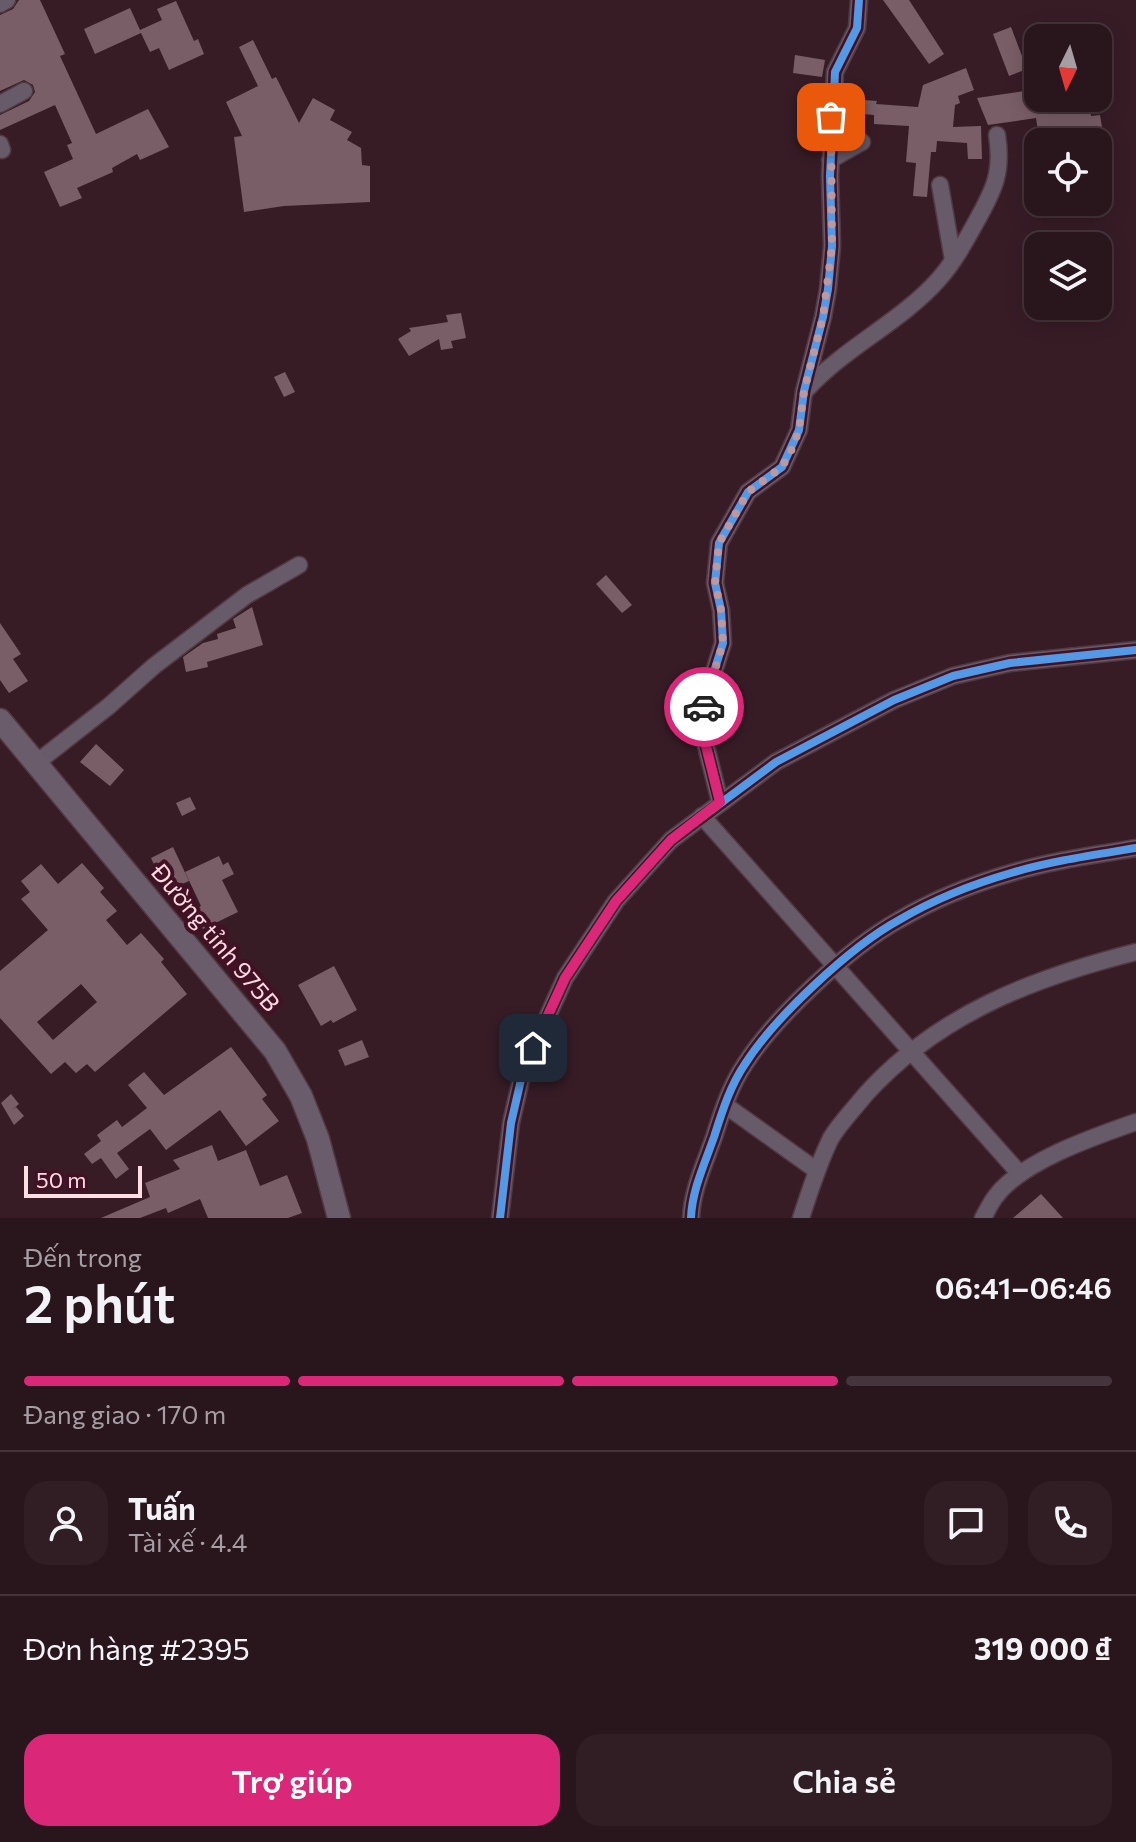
<!DOCTYPE html>
<html lang="vi">
<meta charset="utf-8">
<style>
:root{--surface:#29151c;--page:#311e25;--text:#f1f3f6;--muted:#a59fa3;--line:#45343b;--accent:#db2777}
body{margin:0;font-family:Commissioner,sans-serif;background:var(--page);color:var(--text);height:100vh;display:flex;flex-direction:column;font-size:30px;white-space:nowrap}
*{box-sizing:border-box;margin:0}
p{font-size:26px;color:var(--muted)}
.icon{flex:none;width:44px;height:44px;fill:none;stroke:currentColor;stroke-width:2;stroke-linecap:round;stroke-linejoin:round}
.map{position:relative;height:1218px;overflow:hidden}
.details{display:flex;flex-direction:column;background:var(--surface);flex:1}
.details>*{flex:none}
.needle{width:52px;rotate:185deg}
.fabs{position:absolute;left:1024px;top:24px;display:grid;gap:16px}
.fabs a{display:grid;place-items:center;width:88px;height:88px;border-radius:16px;background:var(--surface);box-shadow:0 4px 20px #0003,0 0 0 2px var(--line);font-size:40px}
.scale{position:absolute;left:24px;bottom:20px;width:118px;box-sizing:border-box;padding-left:8px;border:4px solid #ffdde5;border-top:0;font-size:22px;line-height:28px;white-space:nowrap;color:#ffdde5;-webkit-text-stroke:6px #421123;paint-order:stroke}
.pin{position:absolute;display:grid;place-items:center;width:68px;height:68px;color:#fff;margin:-34px;border-radius:16px;box-shadow:0 4px 12px #0006}
.courier{position:absolute;display:grid;place-items:center;width:80px;height:80px;margin:-40px;border:6px solid #db2777;border-radius:50%;background:#fff;color:#222;box-shadow:0 2px 10px #0007}
.overview em{font-style:normal;font-weight:600}
.overview div{display:flex;flex-direction:column-reverse}
.overview{display:flex;align-items:center;justify-content:space-between;height:136px;padding:0 24px}
h1{font-size:52px;font-weight:600;line-height:60px}
.bar{display:grid;grid-template-columns:repeat(4,1fr);gap:12px 8px;align-content:center;height:96px;padding:0 24px}
.bar i{height:10px;border-radius:6px;background:var(--line)}
.bar .active{background:var(--accent)}
.bar p{grid-column:span 4}
.line{display:flex;align-items:center;gap:20px;padding:0 24px;border-top:2px solid var(--line)}
.line div{flex:1}
.round{display:grid;place-items:center;flex:none;width:84px;height:84px;border-radius:24px;background:var(--page)}
.action{display:flex;gap:16px;margin-top:auto;padding:16px 24px}
.action a{flex:1;height:92px;border-radius:24px;background:var(--accent);color:#fff;font-size:32px;font-weight:600;line-height:92px;text-align:center}
.action a+a{background:var(--page);color:var(--text)}
.map>svg:first-child{display:block}
</style>
<div class="map">
<svg width="1136" height="1218" viewBox="0 0 1136 1218">
<rect width="100%" height="100%" fill="#371c26"/>
<g fill="#7a5e67" fill-rule="evenodd">
<path d="M 19,0 L 40,0 L 65,54 L 60,56 L 96,134 L 148,109 L 169,147 L 140,160 L 137,154 L 112,168 L 113,172 L 77,188 L 82,198 L 60,207 L 44,172 L 73,159 L 67,145 L 72,143 L 55,105 L 0,130 L 0,115 L 29,101 L 35,92 L 33,85 L 24,80 L 0,91 L 0,15 L 13,9 Z"/>
<path d="M 883,0 L 909,0 L 944,54 L 929,64 Z"/>
<path d="M 176,1 L 194,41 L 198,39 L 204,54 L 169,70 L 159,48 L 150,52 L 141,33 L 95,54 L 84,29 L 130,8 L 140,30 L 162,20 L 157,9 Z"/>
<path d="M 1011,27 L 1027,69 L 1009,76 L 993,34 Z"/>
<path d="M 253,40 L 272,79 L 276,77 L 299,123 L 313,98 L 335,110 L 330,120 L 352,132 L 347,140 L 361,148 L 362,165 L 370,166 L 370,202 L 284,206 L 244,212 L 234,137 L 242,136 L 226,102 L 258,86 L 239,47 Z"/>
<path d="M 795,55 L 825,60 L 822,77 L 793,73 Z"/>
<path d="M 966,68 L 974,90 L 958,96 L 960,103 L 955,105 L 953,127 L 981,126 L 982,159 L 968,159 L 967,143 L 937,141 L 936,152 L 931,152 L 927,197 L 913,196 L 916,163 L 906,162 L 909,126 L 874,124 L 874,115 L 863,114 L 864,100 L 877,101 L 876,104 L 918,107 L 923,85 Z"/>
<path d="M 1038,89 L 1038,98 L 1089,98 L 1091,116 L 1100,115 L 1102,127 L 1083,129 L 1084,142 L 1055,142 L 1055,136 L 1039,138 L 1036,118 L 988,125 L 977,98 Z"/>
<path d="M 461,313 L 466,338 L 451,341 L 453,348 L 441,350 L 439,339 L 409,356 L 398,339 L 411,331 L 409,328 L 448,322 L 446,315 Z"/>
<path d="M 285,372 L 295,392 L 284,397 L 274,377 Z"/>
<path d="M 606,575 L 632,605 L 622,613 L 596,584 Z"/>
<path d="M 252,607 L 263,645 L 207,662 L 208,667 L 186,672 L 183,657 L 203,643 L 218,639 L 217,634 L 236,628 L 233,619 Z"/>
<path d="M 0,623 L 21,654 L 13,659 L 28,681 L 9,693 L 0,680 Z"/>
<path d="M 96,744 L 124,770 L 110,786 L 80,762 Z"/>
<path d="M 190,797 L 196,809 L 182,816 L 176,803 Z"/>
<path d="M 173,847 L 189,881 L 171,889 L 165,875 L 160,877 L 151,858 Z"/>
<path d="M 219,856 L 223,865 L 228,862 L 234,874 L 222,880 L 238,912 L 203,929 L 194,910 L 201,906 L 185,872 Z"/>
<path d="M 82,863 L 104,888 L 100,892 L 117,911 L 106,920 L 127,945 L 141,933 L 164,959 L 161,962 L 187,994 L 95,1072 L 87,1064 L 76,1073 L 65,1062 L 51,1074 L 0,1018 L 0,971 L 48,930 L 21,899 L 30,892 L 21,881 L 41,864 L 58,884 ZM 81,984 L 97,1002 L 53,1040 L 37,1022 Z"/>
<path d="M 334,966 L 357,1010 L 333,1023 L 331,1020 L 321,1026 L 298,985 Z"/>
<path d="M 362,1040 L 369,1057 L 345,1066 L 338,1050 Z"/>
<path d="M 231,1047 L 267,1095 L 262,1099 L 279,1121 L 246,1146 L 220,1110 L 166,1150 L 150,1129 L 117,1153 L 129,1169 L 116,1179 L 101,1158 L 92,1164 L 84,1154 L 101,1141 L 97,1135 L 117,1120 L 122,1127 L 147,1108 L 128,1085 L 144,1072 L 164,1095 Z"/>
<path d="M 11,1094 L 19,1104 L 12,1110 L 16,1107 L 24,1116 L 14,1125 L 1,1103 Z"/>
<path d="M 212,1145 L 218,1161 L 246,1150 L 260,1186 L 287,1175 L 302,1213 L 288,1218 L 208,1218 L 200,1199 L 168,1213 L 166,1208 L 140,1218 L 101,1218 L 150,1197 L 145,1183 L 180,1169 L 173,1160 Z"/>
<path d="M 1041,1194 L 1063,1218 L 1013,1218 Z"/>
</g>
<g fill="none" stroke-linecap="round" stroke-linejoin="round">
<defs>
<g id="minor">
<path d="M 0,4 L 7,0"/>
<path d="M 0,104 L 24,91"/>
<path d="M 0,144 L 2,150"/>
<path d="M 830,160 L 862,142"/>
<path d="M 940,185 L 953,260"/>
<path d="M 806,390 C 845,347 901,322 939,279 C 954,262 965,242 976,222 C 994,190 1003,172 997,135"/>
<path d="M 35,764 L 109,706 L 154,666 L 247,595 L 299,565"/>
<path d="M 720,802 L 704,738 L 702,718 L 705,700 L 723,643 L 721,610 L 715,583 L 719,543 L 748,492 L 782,467 L 799,430 L 804,391 L 823,317 L 828,289 L 832,246 L 830,176 L 835,72 L 857,28 L 859,0"/>
<path d="M 702,816 L 1020,1174"/>
<path d="M 725,1105 L 816,1170"/>
<path d="M 500,1218 L 511,1123 L 523,1071 L 565,978 L 616,901 L 671,840 L 776,762 L 894,700 L 953,676 L 1010,663 L 1136,650"/>
<path d="M 691,1218 C 692,1190 705,1163 714,1137 C 722,1112 730,1086 745,1064 C 775,1017 850,947 899,920 C 933,900 973,884 1011,873 C 1051,861 1094,855 1136,848"/>
<path d="M 801,1218 C 810,1191 818,1164 831,1138 C 840,1123 854,1109 865,1095 C 938,1014 1033,978 1136,952"/>
<path d="M 983,1218 C 987,1211 991,1202 996,1196 C 1022,1161 1096,1136 1136,1122"/>
</g>
<path id="secondary" d="M 0,720 L 275,1051 L 301,1096 L 318,1139 L 339,1218"/>
</defs>
<use href="#minor" stroke="#503a42" stroke-width="19"/>
<use href="#secondary" stroke="#503a42" stroke-width="25"/>
<use href="#minor" stroke="#675a69" stroke-width="16"/>
<use href="#secondary" stroke="#6b5c6c" stroke-width="22"/>
<defs>
<g id="cycleway">
<path d="M 720,802 L 704,738 L 702,718 L 705,700 L 723,643 L 721,610 L 715,583 L 719,543 L 748,492 L 782,467 L 799,430 L 804,391 L 823,317 L 828,289 L 832,246 L 830,176 L 835,72 L 857,28 L 859,0"/>
<path d="M 500,1218 L 511,1123 L 523,1071 L 565,978 L 616,901 L 671,840 L 776,762 L 894,700 L 953,676 L 1010,663 L 1136,650"/>
<path d="M 691,1218 C 692,1190 705,1163 714,1137 C 722,1112 730,1086 745,1064 C 775,1017 850,947 899,920 C 933,900 973,884 1011,873 C 1051,861 1094,855 1136,848"/>
</g>
</defs>
<use href="#cycleway" stroke="#421123" stroke-width="13"/>
<use href="#cycleway" stroke="#5399e6" stroke-width="8"/>
</g>
<g fill="none" stroke-linecap="round" stroke-linejoin="round">
<path stroke="#b999a2" stroke-width="8" stroke-dasharray="0 14.4" d="M 704,707 L 723,643 L 721,610 L 715,583 L 719,543 L 748,492 L 782,467 L 791,451 L 799,430 L 804,391 L 823,317 L 832,246 L 831,117"/>
<path stroke="#db2777" stroke-width="10" d="M 533,1048 L 565,978 L 616,901 L 671,840 L 720,802 L 704,738 L 704,707"/>
</g>
<g text-anchor="middle" stroke-width="8" stroke-linejoin="round" paint-order="stroke">
<g font-size="24" fill="#ffdde5" stroke="#421123">
<text transform="translate(215 938) rotate(50)" y="8">Đường tỉnh 975B</text>
</g>
</g>
</svg>
<div class="fabs">
<a><svg class="needle" viewBox="-14 -14 28 28"><path d="M0-13l5 13h-10z" fill="#e53935"/><path d="M0 13l5-13h-10z" fill="#a59fa3"/></svg></a>
<a><svg class="icon" aria-label="locate" viewBox="0 0 24 24"><circle cx="12" cy="12" r="6"/><path d="M12 2v4M12 18v4M2 12h4M18 12h4"/></svg></a>
<a><svg class="icon" aria-label="layers" viewBox="0 0 24 24"><path d="M12 4l9 5-9 5-9-5zM3 14l9 5 9-5"/></svg></a>
</div>
<div class="scale">50 m</div>
<div class="pin" style="left:831px;top:117px;background:#ea580c"><svg class="icon" aria-label="bag" viewBox="0 0 24 24"><path d="M5 8h14l-1 12H6zM9 8a3 3 0 0 1 6 0"/></svg></div>
<div class="pin" style="left:533px;top:1048px;background:#1f2937"><svg class="icon" aria-label="home" viewBox="0 0 24 24"><path d="M3 11l9-7 9 7M6 9v11h12V9"/></svg></div>
<div class="courier" style="left:704px;top:707px"><svg class="icon" aria-label="car" viewBox="0 0 24 24"><path d="M5 17H2v-5l4-1 3-4h7l3 4 3 1v5h-3M9 17h6M6 11h13"/><circle cx="7" cy="17" r="2"/><circle cx="17" cy="17" r="2"/></svg></div>
</div>
<section class="details">
<div class="overview"><div><h1>2 phút</h1><p>Đến trong</p></div><em>06:41–06:46</em></div>
<div class="bar"><i class="active"></i><i class="active"></i><i class="active"></i><i></i><p>Đang giao · 170 m</p></div>
<div class="line" style="height:144px"><a class="round"><svg class="icon" aria-label="person" viewBox="0 0 24 24"><circle cx="12" cy="8" r="4"/><path d="M4 21q1-7 8-7t8 7"/></svg></a><div><b>Tuấn</b><p>Tài xế · 4.4</p></div><a class="round"><svg class="icon" aria-label="chat" viewBox="0 0 24 24"><path d="M4 5h16v11H9l-5 4z"/></svg></a><a class="round"><svg class="icon" aria-label="phone" viewBox="0 0 24 24"><path d="M5 4h4l2 5-3 2q2 4 5 5l2-3 5 2v4C11 20 4 13 5 4z"/></svg></a></div>
<div class="line" style="height:104px"><div>Đơn hàng #2395</div><b>319 000 ₫</b></div>
<div class="action"><a>Trợ giúp</a><a>Chia sẻ</a></div>
</section>
